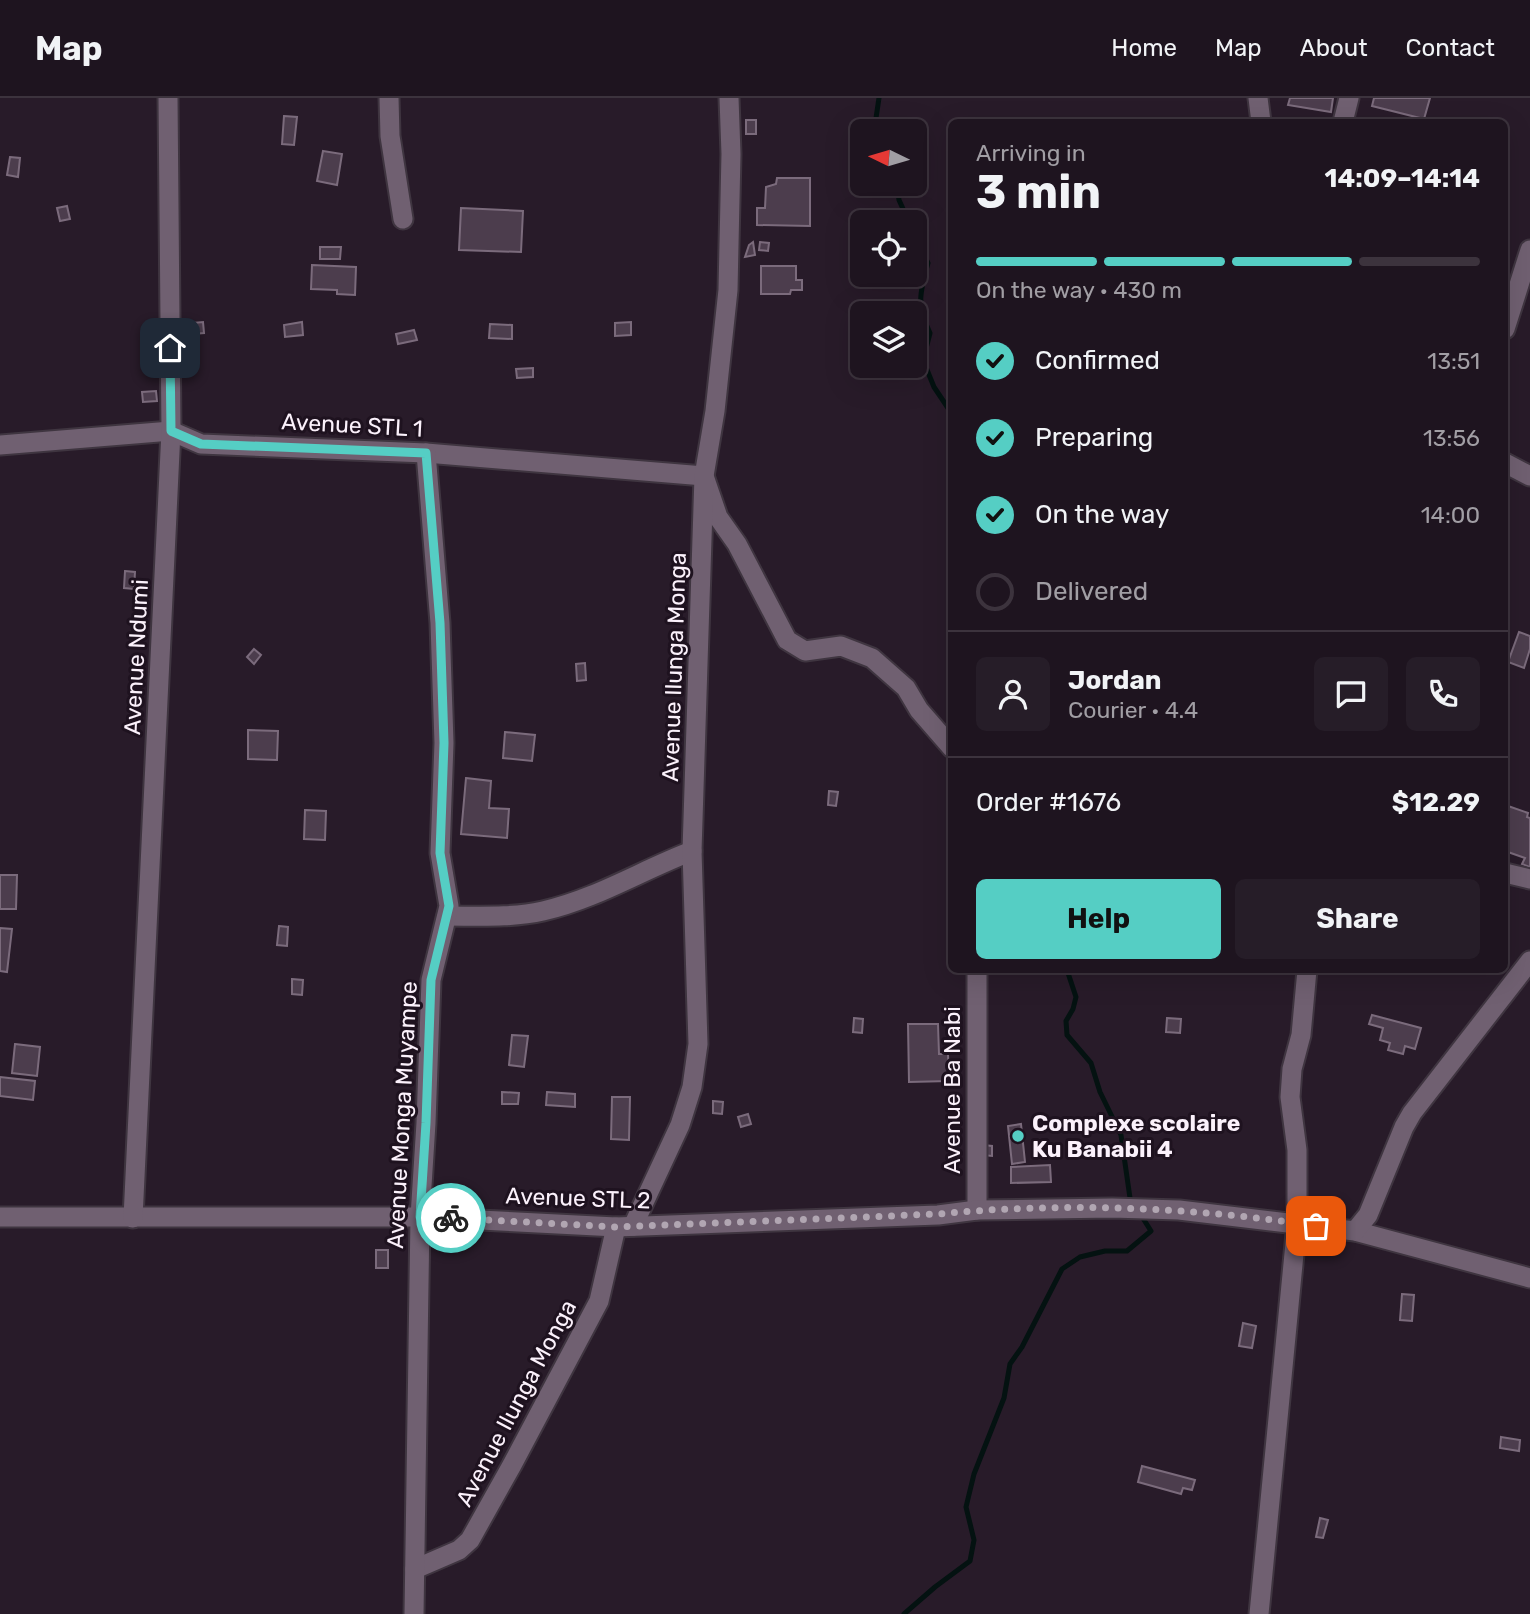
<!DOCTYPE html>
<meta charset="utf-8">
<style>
:root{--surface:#1e141f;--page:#261d28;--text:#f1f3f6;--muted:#a19ea4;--line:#3c333d;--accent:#55cec4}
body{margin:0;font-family:Rubik,sans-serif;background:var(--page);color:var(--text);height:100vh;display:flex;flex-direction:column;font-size:26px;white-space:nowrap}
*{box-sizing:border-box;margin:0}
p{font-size:23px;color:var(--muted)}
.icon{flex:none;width:38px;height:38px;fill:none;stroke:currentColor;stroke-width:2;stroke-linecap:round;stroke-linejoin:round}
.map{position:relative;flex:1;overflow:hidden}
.details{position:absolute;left:948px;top:21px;width:560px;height:854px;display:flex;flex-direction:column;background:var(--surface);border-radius:10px;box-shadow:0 7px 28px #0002,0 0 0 2px var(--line)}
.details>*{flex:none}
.needle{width:46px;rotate:275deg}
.fabs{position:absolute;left:850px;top:21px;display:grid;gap:14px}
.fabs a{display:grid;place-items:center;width:77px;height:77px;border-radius:10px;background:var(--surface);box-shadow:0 7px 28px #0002,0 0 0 2px var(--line);font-size:35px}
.pin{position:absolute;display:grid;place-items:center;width:60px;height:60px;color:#fff;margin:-30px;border-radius:14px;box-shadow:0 4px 10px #0006}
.courier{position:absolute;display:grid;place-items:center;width:70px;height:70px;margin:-35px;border:5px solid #55cec4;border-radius:50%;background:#fff;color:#222;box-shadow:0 2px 9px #0007}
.summary em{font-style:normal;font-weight:700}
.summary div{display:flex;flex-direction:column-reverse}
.summary{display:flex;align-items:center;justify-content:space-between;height:119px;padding:0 28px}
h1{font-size:46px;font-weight:700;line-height:52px}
.bar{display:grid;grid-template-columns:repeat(4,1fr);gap:10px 7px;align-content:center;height:84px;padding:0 28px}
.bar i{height:9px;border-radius:5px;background:var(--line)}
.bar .on{background:var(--accent)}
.bar p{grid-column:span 4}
.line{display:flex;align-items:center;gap:18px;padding:0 28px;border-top:2px solid var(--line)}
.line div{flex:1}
.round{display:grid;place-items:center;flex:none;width:74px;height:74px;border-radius:10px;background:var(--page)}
ol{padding:0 28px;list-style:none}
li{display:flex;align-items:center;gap:21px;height:77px}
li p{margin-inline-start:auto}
li .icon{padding:7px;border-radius:50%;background:var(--accent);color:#111;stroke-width:4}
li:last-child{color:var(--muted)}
li i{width:38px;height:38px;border:4px solid var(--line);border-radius:50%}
.button{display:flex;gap:14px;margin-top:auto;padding:14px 28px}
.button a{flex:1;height:80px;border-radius:10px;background:var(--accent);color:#111;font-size:28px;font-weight:700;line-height:80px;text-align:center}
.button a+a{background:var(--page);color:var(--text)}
header{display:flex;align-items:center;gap:42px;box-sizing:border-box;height:98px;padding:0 35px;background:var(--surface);border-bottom:2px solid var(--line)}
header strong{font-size:33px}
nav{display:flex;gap:38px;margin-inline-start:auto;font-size:24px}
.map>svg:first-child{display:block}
</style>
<header>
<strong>Map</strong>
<nav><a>Home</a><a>Map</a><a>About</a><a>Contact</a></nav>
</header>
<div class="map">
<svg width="1530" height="1516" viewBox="0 0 1530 1516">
<rect width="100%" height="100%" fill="#281b29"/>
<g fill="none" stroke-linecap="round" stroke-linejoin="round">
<g stroke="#041211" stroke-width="5">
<path d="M 879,0 L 876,20 L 882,33"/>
<path d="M 897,86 L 899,102 L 909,124"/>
<path d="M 915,137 L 928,165 C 920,194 916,207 930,235 L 923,262 L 934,289 L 952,316"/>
<path d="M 1067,872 L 1076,899 L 1073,911 L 1066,923 L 1067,937 L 1091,965 L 1100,994 L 1121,1037 L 1130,1100 L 1134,1106"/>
<path d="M 904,1516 L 935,1489 L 970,1463 L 974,1442 L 966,1409 L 974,1376 L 1004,1300 L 1010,1266 L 1022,1249 L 1062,1171 L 1080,1159 L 1105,1153 L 1127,1153 L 1151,1133 L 1139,1114"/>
</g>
</g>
<g fill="#4c3d4d" stroke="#7b6b7c" stroke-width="2">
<path d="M 1290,0 L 1333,0 L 1331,14 L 1288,7 Z"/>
<path d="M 1374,0 L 1430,0 L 1424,21 L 1372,8 Z"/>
<path d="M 284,18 L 297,19 L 294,47 L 282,46 Z"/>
<rect x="746" y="22" width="10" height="14"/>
<path d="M 323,53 L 342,56 L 337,87 L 317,83 Z"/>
<path d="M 10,59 L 20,60 L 18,79 L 7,77 Z"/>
<path d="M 777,80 L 810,80 L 810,128 L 757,127 L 757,110 L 765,110 L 766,89 L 776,86 Z"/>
<path d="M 67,108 L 70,121 L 60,123 L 57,110 Z"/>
<path d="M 461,110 L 523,113 L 521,154 L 459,152 Z"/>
<path d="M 753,144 L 755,157 L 745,159 L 749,147 Z"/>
<path d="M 760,144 L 769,145 L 768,153 L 759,152 Z"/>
<path d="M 320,149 L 341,149 L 340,161 L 320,161 Z"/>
<path d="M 312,167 L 356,169 L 355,197 L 337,196 L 337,192 L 311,191 Z"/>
<path d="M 761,168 L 796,168 L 796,182 L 802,182 L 802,192 L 791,192 L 790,196 L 761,196 Z"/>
<path d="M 203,224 L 204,235 L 193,236 L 193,225 Z"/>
<path d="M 302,224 L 303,237 L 285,239 L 284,227 Z"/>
<path d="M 631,224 L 631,237 L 615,238 L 615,225 Z"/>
<path d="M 490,226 L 512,227 L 512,241 L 489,240 Z"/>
<path d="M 414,232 L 417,242 L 398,246 L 396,236 Z"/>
<path d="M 533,270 L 533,279 L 517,280 L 516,271 Z"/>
<path d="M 156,293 L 157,303 L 143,304 L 142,294 Z"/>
<path d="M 125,473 L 135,474 L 134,491 L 124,490 Z"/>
<path d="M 1519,534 L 1530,538 L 1530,551 L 1524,570 L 1508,564 Z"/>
<path d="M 254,551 L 261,557 L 254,566 L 247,559 Z"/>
<path d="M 585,565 L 586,582 L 577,583 L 576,566 Z"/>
<path d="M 248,632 L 278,633 L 277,662 L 248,661 Z"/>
<path d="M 505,634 L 535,637 L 532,663 L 503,660 Z"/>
<path d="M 466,680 L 491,683 L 489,710 L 509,711 L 507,740 L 461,736 Z"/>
<path d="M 829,693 L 838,694 L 836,708 L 828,707 Z"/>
<path d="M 1508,708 L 1528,715 L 1527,719 L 1530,720 L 1530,769 L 1522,766 L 1525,760 L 1505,753 L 1505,717 Z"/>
<path d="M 305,712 L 326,713 L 325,742 L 304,741 Z"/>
<path d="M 0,777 L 17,777 L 16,811 L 0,811 Z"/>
<path d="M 279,828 L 288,829 L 287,848 L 277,847 Z"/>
<path d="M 0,830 L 12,831 L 7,874 L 0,873 Z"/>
<path d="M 292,881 L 303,882 L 302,897 L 292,896 Z"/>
<path d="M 1372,917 L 1421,930 L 1415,951 L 1405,948 L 1403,956 L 1388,952 L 1390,945 L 1380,942 L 1383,930 L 1369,926 Z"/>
<path d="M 854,920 L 863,921 L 862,935 L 853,934 Z"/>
<path d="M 1167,920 L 1181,921 L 1180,935 L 1166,934 Z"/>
<path d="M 908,926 L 938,926 L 939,956 L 948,956 L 949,983 L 909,984 Z"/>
<path d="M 512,937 L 528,938 L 524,969 L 509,967 Z"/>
<path d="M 15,946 L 40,949 L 37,978 L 12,975 Z"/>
<path d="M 0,979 L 35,983 L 33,1002 L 0,998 Z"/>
<path d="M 502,994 L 519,995 L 518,1006 L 502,1006 Z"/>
<path d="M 547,994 L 575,996 L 575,1009 L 546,1007 Z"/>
<path d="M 612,999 L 630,999 L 629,1042 L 611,1041 Z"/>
<path d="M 713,1003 L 723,1004 L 722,1016 L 713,1015 Z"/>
<path d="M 748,1016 L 751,1026 L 741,1029 L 738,1019 Z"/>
<path d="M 1021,1026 L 1025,1064 L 1012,1066 L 1008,1028 Z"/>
<path d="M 983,1047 L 992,1048 L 992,1058 L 983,1057 Z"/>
<path d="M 1050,1067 L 1051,1084 L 1011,1085 L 1011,1069 Z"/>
<rect x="376" y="1152" width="12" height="18"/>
<path d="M 1402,1196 L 1414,1197 L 1412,1223 L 1400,1222 Z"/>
<path d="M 1243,1225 L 1256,1228 L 1252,1250 L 1239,1248 Z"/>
<path d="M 1501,1339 L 1520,1342 L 1519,1353 L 1500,1350 Z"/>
<path d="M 1142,1368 L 1195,1382 L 1192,1392 L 1183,1390 L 1181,1396 L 1138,1384 Z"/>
<path d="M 1320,1420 L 1328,1422 L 1323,1440 L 1316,1439 Z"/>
</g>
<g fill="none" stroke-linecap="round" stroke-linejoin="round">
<defs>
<g id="minor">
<path d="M 389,0 L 390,38 L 403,121"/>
<path d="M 1258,0 L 1261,24"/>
<path d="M 1343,24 L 1349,0"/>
<path d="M 1505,231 L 1530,152"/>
<path d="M 0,347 L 171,333 L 201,346 L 426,355 L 704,378 L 718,419 L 737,446 L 787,542 L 805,553 L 841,548 L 872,560 L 906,590 L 919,612 L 952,650"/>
<path d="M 1505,365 L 1530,378"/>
<path d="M 1505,775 L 1530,781"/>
<path d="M 447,818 C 478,818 512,820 543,813 C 596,801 642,772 692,753"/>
<path d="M 977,872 L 977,1112"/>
<path d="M 0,1119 L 420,1119 L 616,1129 L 938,1117 L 977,1112 L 1112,1110 L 1179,1112 L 1355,1133 L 1530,1180"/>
<path d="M 133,1120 L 171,333 L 168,0"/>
<path d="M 633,1128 L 680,1027 L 692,989 L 698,946 L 692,753 L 704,378 L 715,313 L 728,192 L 731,56 L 729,0"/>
<path d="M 1355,1133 L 1368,1117 L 1404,1029 L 1412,1015 L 1530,863"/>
<path d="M 415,1471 L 459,1452 L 470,1442 L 512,1367 L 599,1203 L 616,1129"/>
<path d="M 414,1516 L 420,1119 L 426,1025 L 431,882 L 449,808 L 440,755 L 444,645 L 440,525 L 426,355"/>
<path d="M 1259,1516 L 1297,1125 L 1297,1052 L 1290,999 L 1292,971 L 1301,937 L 1307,872"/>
</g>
</defs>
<use href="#minor" stroke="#3f3540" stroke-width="23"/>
<use href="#minor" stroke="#706071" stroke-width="19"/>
</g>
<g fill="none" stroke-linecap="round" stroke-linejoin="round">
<path stroke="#b1a6b2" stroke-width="7" stroke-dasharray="0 12.6" d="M 451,1120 L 616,1129 L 938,1116 C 1063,1104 1192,1109 1316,1128"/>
<path stroke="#55cec4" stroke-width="9" d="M 170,250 L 171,333 L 201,346 L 426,355 L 440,525 L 444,645 L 440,755 L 449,808 L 431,882 L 426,1025 L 420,1119 L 451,1120"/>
</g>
<circle fill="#55cec4" stroke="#1e121f" stroke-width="2.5" cx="1018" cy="1038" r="7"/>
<g text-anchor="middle" stroke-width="6" stroke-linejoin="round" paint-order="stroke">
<g font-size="23" fill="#fbf1fb" stroke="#1e121f">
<text transform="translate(352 327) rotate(3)" y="8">Avenue STL 1</text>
<text transform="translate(136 559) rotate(-87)" y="8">Avenue Ndumi</text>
<text transform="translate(674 569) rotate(-88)" y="8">Avenue Ilunga Monga</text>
<text transform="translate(952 992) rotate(-90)" y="8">Avenue Ba Nabi</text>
<text transform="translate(402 1017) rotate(-87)" y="8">Avenue Monga Muyampe</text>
<text transform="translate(578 1100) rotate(2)" y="8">Avenue STL 2</text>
<text transform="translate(516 1305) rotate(-62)" y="8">Avenue Ilunga Monga</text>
</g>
<g font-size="23" font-weight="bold" fill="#fbf1fb" stroke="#1e121f" text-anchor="start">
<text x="1032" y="1033">Complexe scolaire<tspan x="1032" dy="26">Ku Banabii 4</tspan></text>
</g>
</g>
</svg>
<div class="fabs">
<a><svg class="needle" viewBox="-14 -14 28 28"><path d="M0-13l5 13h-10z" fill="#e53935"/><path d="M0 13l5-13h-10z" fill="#a19ea4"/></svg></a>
<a><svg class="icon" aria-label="locate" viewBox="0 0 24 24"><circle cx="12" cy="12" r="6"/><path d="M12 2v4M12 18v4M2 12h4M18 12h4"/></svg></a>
<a><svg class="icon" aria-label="layers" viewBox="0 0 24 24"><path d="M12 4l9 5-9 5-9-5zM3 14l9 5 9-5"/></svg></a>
</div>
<div class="pin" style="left:1316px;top:1128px;background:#ea580c"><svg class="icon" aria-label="bag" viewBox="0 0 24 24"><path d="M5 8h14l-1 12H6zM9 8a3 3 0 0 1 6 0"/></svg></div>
<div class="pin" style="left:170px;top:250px;background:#1f2937"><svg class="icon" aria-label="home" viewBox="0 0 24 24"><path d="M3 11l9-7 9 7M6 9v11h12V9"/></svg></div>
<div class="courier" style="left:451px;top:1120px"><svg class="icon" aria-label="bike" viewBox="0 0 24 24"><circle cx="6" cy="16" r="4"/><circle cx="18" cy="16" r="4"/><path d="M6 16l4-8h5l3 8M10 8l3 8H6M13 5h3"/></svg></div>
<section class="details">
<div class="summary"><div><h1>3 min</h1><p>Arriving in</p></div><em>14:09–14:14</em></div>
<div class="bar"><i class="on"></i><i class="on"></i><i class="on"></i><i></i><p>On the way · 430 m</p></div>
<ol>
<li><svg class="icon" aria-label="check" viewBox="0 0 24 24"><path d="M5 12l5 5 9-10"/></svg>Confirmed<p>13:51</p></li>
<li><svg class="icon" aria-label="check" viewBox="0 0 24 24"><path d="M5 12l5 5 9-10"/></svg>Preparing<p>13:56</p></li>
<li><svg class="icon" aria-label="check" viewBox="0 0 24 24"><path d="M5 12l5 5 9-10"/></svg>On the way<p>14:00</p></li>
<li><i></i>Delivered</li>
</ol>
<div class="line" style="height:126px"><a class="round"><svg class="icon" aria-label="person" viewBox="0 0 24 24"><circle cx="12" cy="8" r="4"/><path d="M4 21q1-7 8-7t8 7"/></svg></a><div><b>Jordan</b><p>Courier · 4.4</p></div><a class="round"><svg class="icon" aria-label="chat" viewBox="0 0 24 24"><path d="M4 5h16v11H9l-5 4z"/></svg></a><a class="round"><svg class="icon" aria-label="phone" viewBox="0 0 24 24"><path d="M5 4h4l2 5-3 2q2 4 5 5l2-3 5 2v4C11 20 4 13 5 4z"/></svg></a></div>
<div class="line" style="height:91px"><div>Order #1676</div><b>$12.29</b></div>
<div class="button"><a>Help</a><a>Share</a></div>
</section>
</div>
